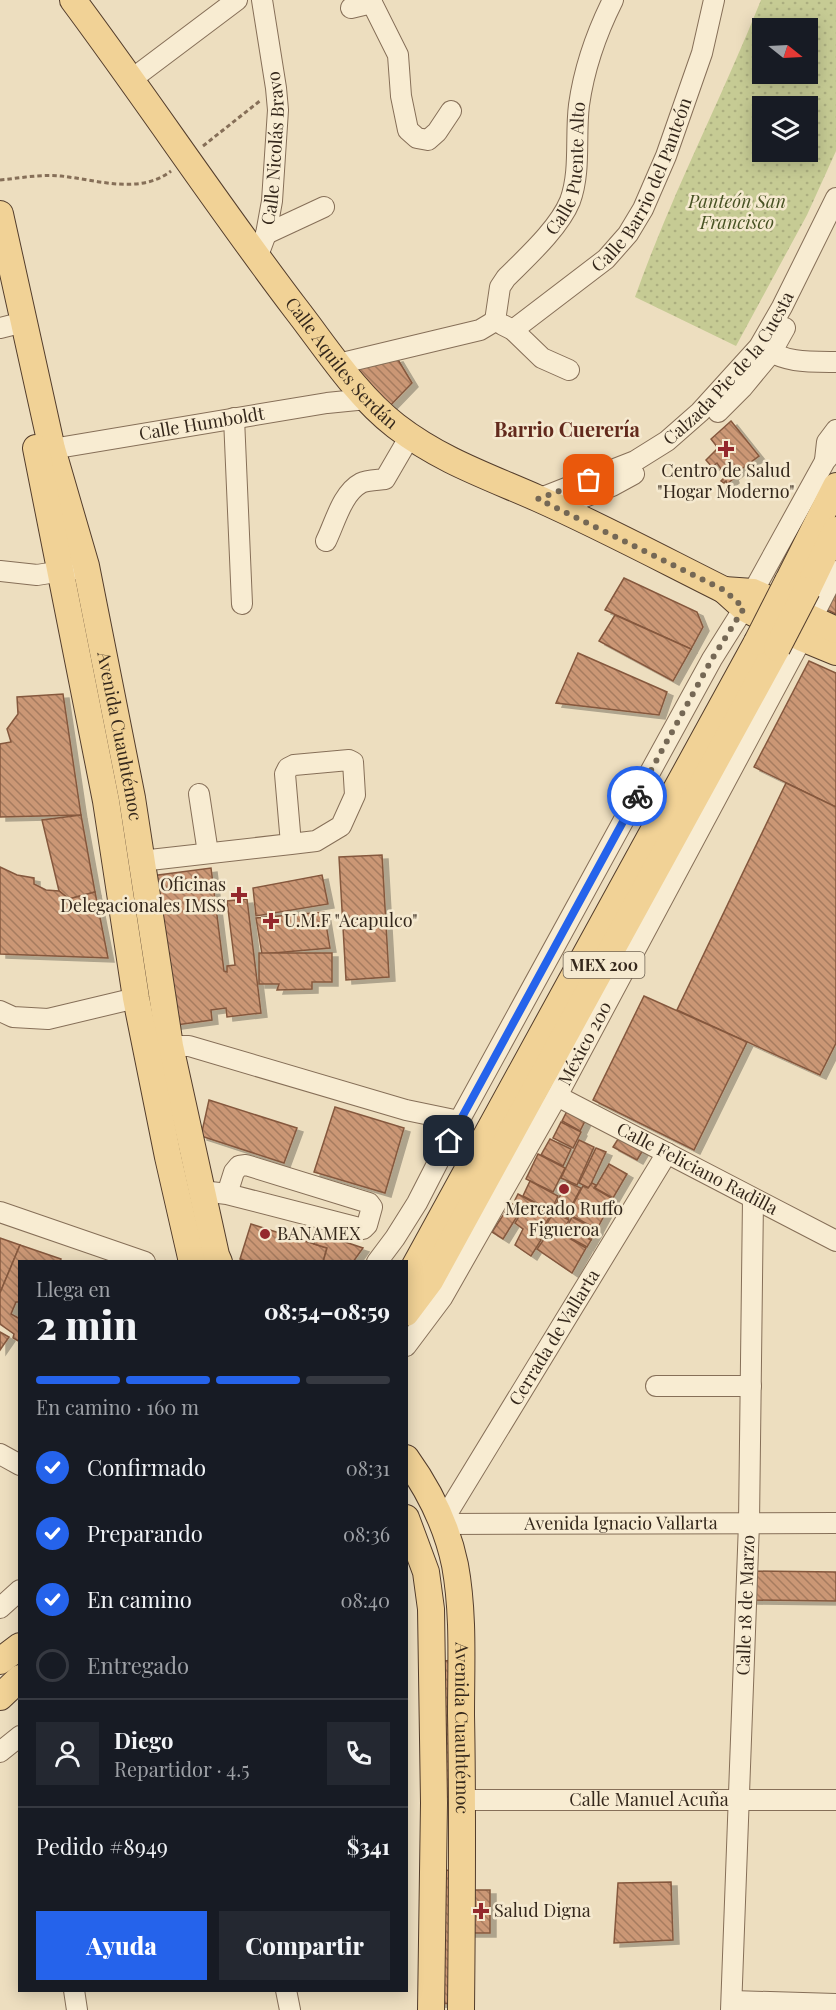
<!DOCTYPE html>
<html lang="es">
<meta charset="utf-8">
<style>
:root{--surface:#171b24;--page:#242831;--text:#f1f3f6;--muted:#9ea1a6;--line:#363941;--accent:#2563eb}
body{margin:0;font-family:"Playfair Display",serif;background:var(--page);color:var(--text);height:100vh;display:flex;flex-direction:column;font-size:22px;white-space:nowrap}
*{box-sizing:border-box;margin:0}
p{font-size:20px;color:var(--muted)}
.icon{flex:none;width:33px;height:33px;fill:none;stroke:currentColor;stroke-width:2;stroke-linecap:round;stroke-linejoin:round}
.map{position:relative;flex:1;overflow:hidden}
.details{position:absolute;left:18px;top:1260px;width:390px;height:732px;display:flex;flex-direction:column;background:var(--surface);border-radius:0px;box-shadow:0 3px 15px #0003}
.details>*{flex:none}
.needle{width:39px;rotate:108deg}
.buttons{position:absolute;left:752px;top:18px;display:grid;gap:12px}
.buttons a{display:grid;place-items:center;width:66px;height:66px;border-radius:0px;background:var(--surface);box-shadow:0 3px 15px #0003;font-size:30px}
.pin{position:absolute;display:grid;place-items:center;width:51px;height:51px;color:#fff;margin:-26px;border-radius:12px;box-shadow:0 3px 9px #0006}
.courier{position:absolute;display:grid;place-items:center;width:60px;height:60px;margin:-30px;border:4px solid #2563eb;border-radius:50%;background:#fff;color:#222;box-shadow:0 2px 8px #0007}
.headline em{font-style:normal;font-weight:800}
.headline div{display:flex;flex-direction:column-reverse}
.headline{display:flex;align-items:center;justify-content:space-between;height:102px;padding:0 18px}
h1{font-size:39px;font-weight:800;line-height:45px}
.bar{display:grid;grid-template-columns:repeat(4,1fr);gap:9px 6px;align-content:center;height:72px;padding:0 18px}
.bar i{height:8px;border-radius:4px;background:var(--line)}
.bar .selected{background:var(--accent)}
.bar p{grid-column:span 4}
.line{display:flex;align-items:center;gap:15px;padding:0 18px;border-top:2px solid var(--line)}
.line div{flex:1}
.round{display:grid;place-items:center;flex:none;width:63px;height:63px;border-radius:0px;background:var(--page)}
ol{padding:0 18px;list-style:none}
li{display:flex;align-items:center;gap:18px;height:66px}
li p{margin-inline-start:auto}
li .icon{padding:6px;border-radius:50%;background:var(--accent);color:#fff;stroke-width:4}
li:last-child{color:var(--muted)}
li i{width:33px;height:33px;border:3px solid var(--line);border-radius:50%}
.primary-button{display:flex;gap:12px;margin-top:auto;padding:12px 18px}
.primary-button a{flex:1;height:69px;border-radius:0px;background:var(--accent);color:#fff;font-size:24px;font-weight:800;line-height:69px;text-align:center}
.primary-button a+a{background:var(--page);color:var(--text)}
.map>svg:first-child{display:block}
</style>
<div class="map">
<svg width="836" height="2010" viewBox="0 0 836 2010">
<defs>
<pattern id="green-dots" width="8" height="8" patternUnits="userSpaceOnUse" patternTransform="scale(1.5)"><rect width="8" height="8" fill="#c6cb94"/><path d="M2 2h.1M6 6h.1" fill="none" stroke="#abae7f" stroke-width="1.8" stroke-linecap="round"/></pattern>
<pattern id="building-back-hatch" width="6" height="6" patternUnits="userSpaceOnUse" patternTransform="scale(1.5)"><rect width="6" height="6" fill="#cb9775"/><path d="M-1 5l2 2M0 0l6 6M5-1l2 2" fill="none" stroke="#a67b5f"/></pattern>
<filter id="shadow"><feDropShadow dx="6" dy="4" stdDeviation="0" flood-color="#0004"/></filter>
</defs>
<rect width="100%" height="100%" fill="#eddebf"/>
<path fill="url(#green-dots)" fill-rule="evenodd" d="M 761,0 L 836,0 L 836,151 L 807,215 L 736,346 L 635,297 C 671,195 721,100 761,0 ZM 762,28 L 807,28 L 807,74 L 762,74 ZM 762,106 L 807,106 L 807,152 L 762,152 Z"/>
<g fill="url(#building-back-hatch)" stroke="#85583e" stroke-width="1.5" filter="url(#shadow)">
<path d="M 397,358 L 412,383 L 386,410 L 347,372 Z"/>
<path d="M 731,421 L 759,456 L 732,476 L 733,479 L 727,484 L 726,481 L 724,483 L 721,481 L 726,476 L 717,463 L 712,467 L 706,460 L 718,448 L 711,439 Z"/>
<path d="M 624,578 L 697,612 L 703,627 L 691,649 L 605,610 Z"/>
<path d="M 836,587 L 836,614 L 824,608 Z"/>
<path d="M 615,615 L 691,649 L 673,681 L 599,641 Z"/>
<path d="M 578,653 L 667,692 L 659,715 L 556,703 Z"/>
<path d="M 809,661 L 836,673 L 836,807 L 754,767 Z"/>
<path d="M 63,694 L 81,815 L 0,817 L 0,744 L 11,742 L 7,729 L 18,714 L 17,697 Z"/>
<path d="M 786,783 L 836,807 L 836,1043 L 820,1075 L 677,1010 Z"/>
<path d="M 81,815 L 95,892 L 69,899 L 59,891 L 42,820 Z"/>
<path d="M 382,855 L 389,977 L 346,980 L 339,857 Z"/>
<path d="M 0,867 L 17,875 L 34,878 L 34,884 L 46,890 L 59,891 L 69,899 L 95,892 L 108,958 L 0,954 Z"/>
<path d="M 211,868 L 224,971 L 227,972 L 227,966 L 235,965 L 227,901 L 247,899 L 261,1013 L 227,1017 L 226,1008 L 211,1010 L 212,1020 L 169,1026 L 151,876 Z"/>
<path d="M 322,875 L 328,904 L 256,916 L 253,888 Z"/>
<path d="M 324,912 L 330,948 L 262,954 L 256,918 Z"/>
<path d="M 259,953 L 332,953 L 332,982 L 312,982 L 312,989 L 277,990 L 279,984 L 259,984 Z"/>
<path d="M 644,996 L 747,1042 L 694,1150 L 593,1100 Z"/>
<path d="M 209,1100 L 297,1128 L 284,1163 L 201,1136 Z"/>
<path d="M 335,1107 L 404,1128 L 385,1193 L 314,1172 Z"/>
<path d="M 567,1111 L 585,1121 L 580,1131 L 562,1121 Z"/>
<path d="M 561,1122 L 581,1132 L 573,1148 L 553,1138 Z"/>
<path d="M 620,1136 L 643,1150 L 637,1160 L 613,1147 Z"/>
<path d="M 550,1139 L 571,1149 L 563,1166 L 541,1155 Z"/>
<path d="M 579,1140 L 594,1147 L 577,1185 L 561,1178 Z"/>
<path d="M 596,1148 L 606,1152 L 589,1188 L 579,1183 Z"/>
<path d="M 538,1154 L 565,1168 L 553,1192 L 526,1179 Z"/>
<path d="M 609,1164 L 627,1174 L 613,1198 L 595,1188 Z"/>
<path d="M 530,1181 L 558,1196 L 551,1211 L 523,1196 Z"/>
<path d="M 567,1182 L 581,1188 L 567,1214 L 569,1216 L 568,1219 L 553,1210 Z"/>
<path d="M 592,1183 L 596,1185 L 594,1188 L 613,1199 L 597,1229 L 568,1214 L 583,1186 L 588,1188 Z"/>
<path d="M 518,1194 L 540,1206 L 537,1212 L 515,1200 Z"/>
<path d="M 511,1203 L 521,1210 L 503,1239 L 492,1232 Z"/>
<path d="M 525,1206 L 537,1213 L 540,1209 L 551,1214 L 538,1237 L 541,1240 L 531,1256 L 515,1245 L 523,1229 L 515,1223 Z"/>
<path d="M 554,1212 L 569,1220 L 563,1231 L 552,1225 L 544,1239 L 539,1236 Z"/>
<path d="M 572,1217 L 597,1230 L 591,1240 L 567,1227 Z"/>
<path d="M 251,1224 L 327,1248 L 323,1262 L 249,1262 L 240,1259 Z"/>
<path d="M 567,1227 L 591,1240 L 587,1247 L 563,1234 Z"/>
<path d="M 552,1228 L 586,1248 L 572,1273 L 537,1249 Z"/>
<path d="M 318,1233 L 363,1248 L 353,1262 L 323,1262 L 327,1248 L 314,1244 Z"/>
<path d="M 0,1238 L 20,1245 L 0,1293 Z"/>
<path d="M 20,1245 L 61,1259 L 60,1262 L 20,1262 L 20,1302 L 16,1302 L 11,1314 L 20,1319 L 20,1342 L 13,1338 L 14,1334 L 0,1324 L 0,1293 Z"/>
<path d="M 0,1332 L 9,1337 L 0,1350 Z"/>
<path d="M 751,1571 L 836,1572 L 836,1601 L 751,1600 Z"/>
<path d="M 458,1660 L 459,1797 L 443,1797 L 443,1661 Z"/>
<path d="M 443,1870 L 458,1871 L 453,2004 L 438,2003 Z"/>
<path d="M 671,1882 L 673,1940 L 614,1943 L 618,1883 Z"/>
<rect x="469" y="1890" width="21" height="43"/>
</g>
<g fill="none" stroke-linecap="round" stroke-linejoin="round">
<defs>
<g id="minor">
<path d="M 372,3 L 398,55 L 401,96 L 408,130 L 417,138 L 428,140 L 437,132 L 451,111"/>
<path d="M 351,8 L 372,3"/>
<path d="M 132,79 L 237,0"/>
<path d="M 266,234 L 324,207"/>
<path id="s1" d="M 257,258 L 266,234 L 272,201 L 278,110 L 276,88 L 262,0"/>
<path id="s2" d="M 495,321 L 500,287 L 506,278 C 527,257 559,228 570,201 C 581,171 575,136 579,105 C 584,69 597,32 613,0"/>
<path d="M 503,325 L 513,330 L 542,358 L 569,370"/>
<path d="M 0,328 L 24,322"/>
<path id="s3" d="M 513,330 L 606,259 L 628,234 L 643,209 L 666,156 L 702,53 L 714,0"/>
<path d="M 761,347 C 787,363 806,362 836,362"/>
<path d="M 338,364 L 480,330 L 495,321"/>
<path d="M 718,412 L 742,388 L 771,353 L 785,328"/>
<path d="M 234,418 L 242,604"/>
<path id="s4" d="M 40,451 L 327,403 L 367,399"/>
<path d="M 825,460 L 827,442 L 836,430"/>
<path id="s5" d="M 538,499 L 635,461 L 667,441 L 700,412 L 759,347 L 782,307 L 836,198"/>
<path d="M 557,508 L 612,486 L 634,474"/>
<path d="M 326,541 C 335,523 342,493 361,483 C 367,480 378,480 385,479 L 410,436"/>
<path d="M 0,571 L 37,575 L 75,569"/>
<path d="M 199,794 L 208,853"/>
<path d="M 141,861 L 291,844 L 316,841 L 341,826 L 355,795 L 353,762 L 349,760 L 294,765 L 288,768 L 285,774 L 291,844"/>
<path d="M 0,1011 L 13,1017 L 48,1019 L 136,998"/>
<path d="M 170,1046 L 189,1046 L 406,1110 L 459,1121"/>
<path id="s6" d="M 557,1096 L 836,1241"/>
<path d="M 202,1191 L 227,1194 L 363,1229 L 367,1225 L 372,1207 L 369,1203 L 246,1165 L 239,1166 L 234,1172 L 227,1194"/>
<path d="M 0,1212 L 145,1262"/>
<path d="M 377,1262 L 395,1238 L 417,1203 L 459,1121 L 712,659 L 744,608 L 825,461 L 836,448"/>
<path id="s7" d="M 406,1346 L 442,1298 L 557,1096 L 802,638 L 836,571"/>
<path d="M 656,1386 L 751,1386"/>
<path d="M 0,1454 L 20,1465"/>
<path id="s8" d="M 442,1522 L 667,1153"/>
<path id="s9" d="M 443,1524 L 836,1523"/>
<path d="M 0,1608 L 20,1590"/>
<path d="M 0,1752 L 20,1736"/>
<path id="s10" d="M 463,1800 L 836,1800"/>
<path d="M 74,1990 L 77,2010"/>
<path d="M 286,1990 L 290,2010"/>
<path d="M 732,2001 L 836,2004"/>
<path id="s11" d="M 731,2010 L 749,1523 L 753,1199"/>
</g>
<g id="major">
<path id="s12" d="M 73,0 C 149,102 219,208 296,309 C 327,349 356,395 396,426 C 440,460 487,476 537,498 C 600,526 662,559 724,590 L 744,608 L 802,638 L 836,652"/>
<path id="s13" d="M 0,214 L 52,449 L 86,566 L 132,798 L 170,1046 L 216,1255 L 219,1262"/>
<path d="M 36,448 L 106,801 L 136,998 L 168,1157 L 192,1262"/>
<path d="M 788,581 L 836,486"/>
<path d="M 724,590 L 753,592 L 836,630"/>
<path d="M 807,590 L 836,530"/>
<path d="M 406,1282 L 757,642"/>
<path d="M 406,1313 L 430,1281 L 777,648"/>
<path id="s14" d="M 406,1458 C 429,1490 447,1526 455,1565 C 464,1614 461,1665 461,1715 C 463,1813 462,1911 461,2010"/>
<path d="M 406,1518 L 426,1572 L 431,1609 L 434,1803 L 431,2010"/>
<path d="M 0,1661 L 20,1646"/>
<path d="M 0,1697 L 20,1678"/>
</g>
</defs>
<use href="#minor" stroke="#866f58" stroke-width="22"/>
<use href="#major" stroke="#533d2c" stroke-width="28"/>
<g stroke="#866f58" stroke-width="3" stroke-dasharray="4.5 3" stroke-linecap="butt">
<path d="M 203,146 L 261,100"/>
<path d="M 0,180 C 20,178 41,174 61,176 C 97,180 140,195 171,171"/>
</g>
<use href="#minor" stroke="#f8ecd2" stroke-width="20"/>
<use href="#major" stroke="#f1d296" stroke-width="26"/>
<defs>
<g id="major-bridge">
<path d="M 757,642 L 788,581"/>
<path d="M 777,648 L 807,590"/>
</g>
</defs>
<use href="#major-bridge" stroke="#533d2c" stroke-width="28" stroke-linecap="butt"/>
<use href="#major-bridge" stroke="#f1d296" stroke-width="26"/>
</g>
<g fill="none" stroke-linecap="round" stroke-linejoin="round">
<path stroke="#756855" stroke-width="6" stroke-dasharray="0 10.8" d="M 589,480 L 538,499 L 724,590 L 744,608 L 712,659 L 637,796"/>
<path stroke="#2563eb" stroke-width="8" d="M 449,1141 L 637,796"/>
</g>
<g fill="#94282c" stroke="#f5e9cf" stroke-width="2">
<path d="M723 440h6v6h6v6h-6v6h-6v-6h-6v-6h6z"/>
<path d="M236 886h6v6h6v6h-6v6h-6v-6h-6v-6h6z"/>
<path d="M268 912h6v6h6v6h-6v6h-6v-6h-6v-6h6z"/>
<circle cx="564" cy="1189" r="6"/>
<circle cx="265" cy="1234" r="6"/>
<path d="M478 1902h6v6h6v6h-6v6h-6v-6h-6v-6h6z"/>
</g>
<g text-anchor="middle" stroke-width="5" stroke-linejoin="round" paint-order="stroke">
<rect fill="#f5e9cf" stroke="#6f6252" stroke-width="1.5" x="563.5" y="952" width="81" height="26" rx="4.5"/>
<g font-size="16" font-weight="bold" fill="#35281c">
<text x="604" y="971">MEX 200</text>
</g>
<g font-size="18" fill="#35281c" stroke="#f5e9cf">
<text dy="6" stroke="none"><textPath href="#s1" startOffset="112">Calle Nicolás Bravo</textPath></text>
<text dy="6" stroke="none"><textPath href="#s2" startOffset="177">Calle Puente Alto</textPath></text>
<text dy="6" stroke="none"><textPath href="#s3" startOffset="200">Calle Barrio del Panteón</textPath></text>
<text dy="6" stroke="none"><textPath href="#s12" startOffset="452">Calle Aquiles Serdán</textPath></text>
<text dy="6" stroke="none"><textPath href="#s5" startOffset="238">Calzada Pie de la Cuesta</textPath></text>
<text dy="6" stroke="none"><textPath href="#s4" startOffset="164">Calle Humboldt</textPath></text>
<text dy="6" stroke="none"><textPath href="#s13" startOffset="536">Avenida Cuauhtémoc</textPath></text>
<text dy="6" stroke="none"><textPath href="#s7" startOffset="352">México 200</textPath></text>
<text dy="6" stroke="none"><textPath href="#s6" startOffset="158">Calle Feliciano Radilla</textPath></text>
<text dy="6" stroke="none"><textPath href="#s8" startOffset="216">Cerrada de Vallarta</textPath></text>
<text dy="6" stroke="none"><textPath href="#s9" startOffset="178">Avenida Ignacio Vallarta</textPath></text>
<text dy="6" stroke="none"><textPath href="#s11" startOffset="405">Calle 18 de Marzo</textPath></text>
<text dy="6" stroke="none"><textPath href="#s14" startOffset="282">Avenida Cuauhtémoc</textPath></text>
<text dy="6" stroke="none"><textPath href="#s10" startOffset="186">Calle Manuel Acuña</textPath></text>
</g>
<g font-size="18" font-style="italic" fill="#475223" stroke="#f5e9cf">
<text x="737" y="208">Panteón San<tspan x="737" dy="21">Francisco</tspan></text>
</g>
<g font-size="18" fill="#35281c" stroke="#f5e9cf" text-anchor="start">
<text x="726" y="477" text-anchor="middle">Centro de Salud<tspan x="726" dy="21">"Hogar Moderno"</tspan></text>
<text x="226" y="891" text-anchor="end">Oficinas<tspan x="226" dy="21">Delegacionales IMSS</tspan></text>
<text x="284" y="927">U.M.F "Acapulco"</text>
<text x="564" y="1215" text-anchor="middle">Mercado Ruffo<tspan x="564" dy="21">Figueroa</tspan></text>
<text x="277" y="1240">BANAMEX</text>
<text x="494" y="1917">Salud Digna</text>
</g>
<g font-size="20" font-weight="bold" fill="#62291c" stroke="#f5e9cf">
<text x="567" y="437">Barrio Cuerería</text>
</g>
</g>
</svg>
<div class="buttons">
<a><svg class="needle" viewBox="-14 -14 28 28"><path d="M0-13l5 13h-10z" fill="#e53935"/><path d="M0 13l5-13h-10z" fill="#9ea1a6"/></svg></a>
<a><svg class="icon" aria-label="layers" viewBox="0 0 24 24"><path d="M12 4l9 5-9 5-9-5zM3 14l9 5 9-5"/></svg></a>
</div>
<div class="pin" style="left:589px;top:480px;background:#ea580c"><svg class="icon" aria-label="bag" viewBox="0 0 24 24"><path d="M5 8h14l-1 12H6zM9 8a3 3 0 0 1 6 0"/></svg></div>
<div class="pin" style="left:449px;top:1141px;background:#1f2937"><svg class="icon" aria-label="home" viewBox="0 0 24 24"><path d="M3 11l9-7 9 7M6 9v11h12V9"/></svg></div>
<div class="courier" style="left:637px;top:796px"><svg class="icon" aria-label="bike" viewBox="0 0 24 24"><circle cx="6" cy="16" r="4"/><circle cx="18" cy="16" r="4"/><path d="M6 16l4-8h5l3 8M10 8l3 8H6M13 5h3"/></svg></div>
<section class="details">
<div class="headline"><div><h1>2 min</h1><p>Llega en</p></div><em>08:54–08:59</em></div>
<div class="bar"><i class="selected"></i><i class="selected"></i><i class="selected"></i><i></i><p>En camino · 160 m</p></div>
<ol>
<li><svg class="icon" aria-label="check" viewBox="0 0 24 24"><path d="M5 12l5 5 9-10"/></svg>Confirmado<p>08:31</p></li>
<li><svg class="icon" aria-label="check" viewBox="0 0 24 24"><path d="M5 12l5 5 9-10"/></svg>Preparando<p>08:36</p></li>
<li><svg class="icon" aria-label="check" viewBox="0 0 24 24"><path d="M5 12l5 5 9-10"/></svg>En camino<p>08:40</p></li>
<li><i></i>Entregado</li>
</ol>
<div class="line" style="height:108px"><a class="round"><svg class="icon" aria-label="person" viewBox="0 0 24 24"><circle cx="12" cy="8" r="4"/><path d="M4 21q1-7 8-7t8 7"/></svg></a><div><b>Diego</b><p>Repartidor · 4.5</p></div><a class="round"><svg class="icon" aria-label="phone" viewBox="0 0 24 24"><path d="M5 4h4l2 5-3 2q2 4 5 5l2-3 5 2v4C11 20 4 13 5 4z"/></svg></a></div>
<div class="line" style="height:78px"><div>Pedido #8949</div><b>$341</b></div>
<div class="primary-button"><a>Ayuda</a><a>Compartir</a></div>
</section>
</div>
